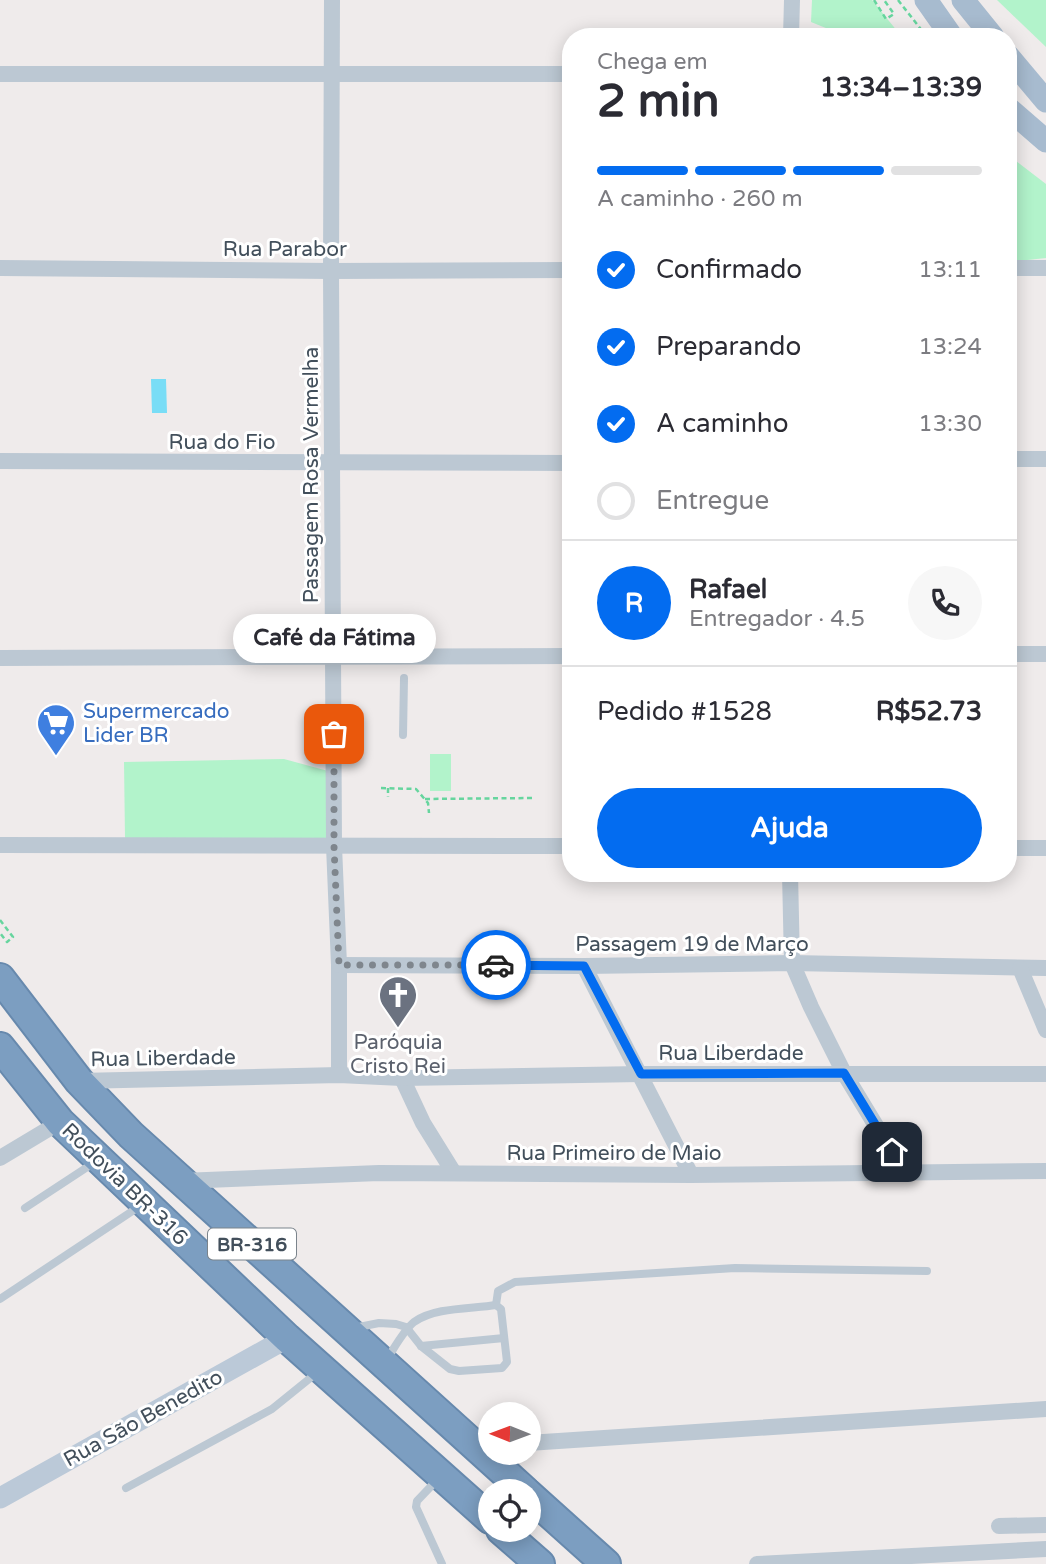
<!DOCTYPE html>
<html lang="pt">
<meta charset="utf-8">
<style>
:root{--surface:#fff;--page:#f7f7f7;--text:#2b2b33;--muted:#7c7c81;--line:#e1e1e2;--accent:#036cf0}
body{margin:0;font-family:"Varela Round",sans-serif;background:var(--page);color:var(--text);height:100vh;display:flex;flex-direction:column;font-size:26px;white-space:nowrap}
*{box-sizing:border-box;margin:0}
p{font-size:23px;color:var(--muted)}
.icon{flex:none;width:38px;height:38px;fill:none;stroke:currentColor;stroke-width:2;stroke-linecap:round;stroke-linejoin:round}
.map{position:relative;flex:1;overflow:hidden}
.panel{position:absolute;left:562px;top:28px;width:455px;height:854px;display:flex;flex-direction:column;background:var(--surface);border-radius:28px;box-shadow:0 4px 18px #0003}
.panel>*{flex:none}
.needle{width:46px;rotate:271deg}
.controls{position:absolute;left:478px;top:1402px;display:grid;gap:14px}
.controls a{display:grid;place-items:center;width:63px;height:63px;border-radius:50%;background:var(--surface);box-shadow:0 4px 18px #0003;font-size:35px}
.pin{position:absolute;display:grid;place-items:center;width:60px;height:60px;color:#fff;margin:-30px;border-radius:14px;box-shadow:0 4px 10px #0006}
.courier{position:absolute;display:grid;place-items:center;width:70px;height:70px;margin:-35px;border:5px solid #036cf0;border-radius:50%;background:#fff;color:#222;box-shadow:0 2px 9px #0007}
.bubble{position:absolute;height:49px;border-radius:24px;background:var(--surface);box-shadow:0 4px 18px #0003;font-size:23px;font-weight:700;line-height:49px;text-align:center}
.headline em{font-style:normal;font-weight:700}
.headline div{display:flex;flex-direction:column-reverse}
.headline{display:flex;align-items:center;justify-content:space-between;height:119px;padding:0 35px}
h1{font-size:46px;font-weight:700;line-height:52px}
.bar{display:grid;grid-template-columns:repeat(4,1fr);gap:10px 7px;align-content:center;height:84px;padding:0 35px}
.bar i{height:9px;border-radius:5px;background:var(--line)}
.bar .on{background:var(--accent)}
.bar p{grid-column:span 4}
.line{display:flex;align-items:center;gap:18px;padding:0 35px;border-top:2px solid var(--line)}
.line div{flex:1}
.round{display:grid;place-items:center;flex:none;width:74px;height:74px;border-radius:37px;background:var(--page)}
ol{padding:0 35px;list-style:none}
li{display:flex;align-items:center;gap:21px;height:77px}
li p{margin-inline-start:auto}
li .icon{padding:7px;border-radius:50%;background:var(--accent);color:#fff;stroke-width:4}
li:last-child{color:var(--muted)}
li i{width:38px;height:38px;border:4px solid var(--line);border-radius:50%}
.button{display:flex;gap:14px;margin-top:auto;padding:14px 35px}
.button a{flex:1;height:80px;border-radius:42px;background:var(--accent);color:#fff;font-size:28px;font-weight:700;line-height:80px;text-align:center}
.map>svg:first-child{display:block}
</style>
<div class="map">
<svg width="1046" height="1564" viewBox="0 0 1046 1564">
<rect width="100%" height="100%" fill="#efebeb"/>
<g fill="#b2f3cb">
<path d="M 812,0 L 872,0 L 902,37 L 848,37 L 811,22 Z"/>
<path d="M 997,0 L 1046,0 L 1046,47 Z"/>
<path d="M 1008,155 L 1046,184 L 1046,258 L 1008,262 Z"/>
<rect x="430" y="754" width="21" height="37"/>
<path d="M 284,759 L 328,771 L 329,840 L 125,838 L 124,762 Z"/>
</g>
<path fill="#79ddf6" d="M 151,379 L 166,379 L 167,413 L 152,413 Z"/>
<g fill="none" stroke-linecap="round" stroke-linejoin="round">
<defs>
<g id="highway">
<path d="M 0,978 L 79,1081 L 131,1135 L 525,1491"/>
<path d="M 0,1047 L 60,1122 L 287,1338 L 490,1519"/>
<path d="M 528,1494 L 606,1564"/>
<path d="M 501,1530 L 540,1564"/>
</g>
</defs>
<use href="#highway" stroke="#6789ad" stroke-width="32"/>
<g stroke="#66d59e" stroke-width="2.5" stroke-dasharray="5 3.5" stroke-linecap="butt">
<path d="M 874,0 L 886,19 L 894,14 L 884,0"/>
<path d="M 898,0 L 927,37"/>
<path d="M 381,788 L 416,789 L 428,803 L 429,813"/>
<path d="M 388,788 L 388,797"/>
<path d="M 425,799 L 532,798"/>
<path d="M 0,920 L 13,937 L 7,942 L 0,933"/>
</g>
<g stroke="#bcc8d3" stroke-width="8">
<path d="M 403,735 L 404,678"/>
<path d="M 25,1208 L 95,1162"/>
<path d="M 0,1299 L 140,1206"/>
<path d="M 354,1328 L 379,1323 L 396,1324 L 406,1327 L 421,1346 L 450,1369 L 459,1371 L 502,1368 L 507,1362 L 501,1309 L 496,1305 L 498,1291 L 515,1282 L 735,1268 L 927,1271"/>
<path d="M 421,1346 L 504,1338"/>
<path d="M 387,1359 C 395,1347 403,1331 414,1322 C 435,1307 471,1309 496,1305"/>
<path d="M 437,1480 L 417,1501 L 416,1507 L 442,1564"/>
<path d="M 126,1488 L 272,1409 L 319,1371"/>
</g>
<g stroke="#bcc8d3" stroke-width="16">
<path d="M 332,0 L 331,271 L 334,846 L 339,965 L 339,1075"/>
<path d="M 791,37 L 792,0"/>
<path d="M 0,74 L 570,74"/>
<path d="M 0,268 L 331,271 L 570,270"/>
<path d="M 1008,268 L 1046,268"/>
<path d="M 1008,459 L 1046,459"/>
<path d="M 0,461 L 570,463"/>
<path d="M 1008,654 L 1046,654"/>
<path d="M 0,658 L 570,656"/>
<path d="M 0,845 L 570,846"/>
<path d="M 1008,848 L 1046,848"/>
<path d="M 790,873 L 792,963 L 811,1007 L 844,1073 L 904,1172"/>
<path d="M 339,965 L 584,966 L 792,963 L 1046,968"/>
<path d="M 584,966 L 691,1175"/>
<path d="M 1020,968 L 1046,1030"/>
<path d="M 402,1078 L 423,1123 L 454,1173"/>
<path d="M 79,1081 L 339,1075 L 402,1078 L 641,1074 L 1046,1074"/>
<path d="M 0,1158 L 60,1122"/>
<path d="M 182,1181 L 379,1173 L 691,1175 L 1046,1171"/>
<path d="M 528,1443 L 1046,1409"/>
<path d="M 999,1526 L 1046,1525"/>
<path d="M 757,1564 L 1046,1549"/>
</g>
<path stroke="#bbc9d8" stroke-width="21" d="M 0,1498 L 287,1338"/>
<g stroke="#a7bbcf" stroke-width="23">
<path d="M 926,0 L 952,37"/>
<path d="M 963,0 L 993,37"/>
<path d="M 1008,56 L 1046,101"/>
<path d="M 1008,108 L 1046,141"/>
</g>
<use href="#highway" stroke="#7c9ec1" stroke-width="28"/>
</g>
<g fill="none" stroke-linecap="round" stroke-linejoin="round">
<path stroke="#7f868d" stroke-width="7" stroke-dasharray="0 12.6" d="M 334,734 L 334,846 L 339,965 L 496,965"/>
<path stroke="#036cf0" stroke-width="9" d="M 496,965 L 584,966 L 641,1074 L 844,1073 L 892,1152"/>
</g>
<defs>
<symbol id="supermarket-pin" viewBox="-11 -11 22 30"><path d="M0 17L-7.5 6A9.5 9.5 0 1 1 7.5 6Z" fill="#3f7fe0" stroke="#fff"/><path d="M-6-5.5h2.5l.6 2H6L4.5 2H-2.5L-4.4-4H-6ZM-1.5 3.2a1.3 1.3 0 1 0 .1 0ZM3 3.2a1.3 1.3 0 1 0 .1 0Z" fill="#fff"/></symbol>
<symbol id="church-pin" viewBox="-11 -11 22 30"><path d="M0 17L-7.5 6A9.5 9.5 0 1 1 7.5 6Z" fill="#6b7280" stroke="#fff"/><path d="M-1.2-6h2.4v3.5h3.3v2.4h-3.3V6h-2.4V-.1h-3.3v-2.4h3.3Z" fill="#fff"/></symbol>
</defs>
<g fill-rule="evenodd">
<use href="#supermarket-pin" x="34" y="701" width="44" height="60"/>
<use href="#church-pin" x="376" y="973" width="44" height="60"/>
</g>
<g text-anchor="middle" stroke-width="6" stroke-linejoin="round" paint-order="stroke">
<rect fill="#fff" stroke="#7b848c" stroke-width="2" x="208" y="1228.5" width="88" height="31" rx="5"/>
<g font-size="19" font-weight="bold" fill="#424f5b">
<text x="252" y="1251">BR-316</text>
</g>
<g font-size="21" fill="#424f5b" stroke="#fff">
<text x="285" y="256">Rua Parabor</text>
<text x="222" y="449">Rua do Fio</text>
<text transform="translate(311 475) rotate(-90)" y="7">Passagem Rosa Vermelha</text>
<text x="692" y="951">Passagem 19 de Março</text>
<text x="731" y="1060">Rua Liberdade</text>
<text transform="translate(163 1058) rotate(-1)" y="7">Rua Liberdade</text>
<text x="614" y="1160">Rua Primeiro de Maio</text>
<text transform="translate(125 1184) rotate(44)" y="7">Rodovia BR-316</text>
<text transform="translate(143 1418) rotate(-29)" y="7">Rua São Benedito</text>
</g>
<g font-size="21" fill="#366cbe" stroke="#fff" text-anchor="start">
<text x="83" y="718">Supermercado<tspan x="83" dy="24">Lider BR</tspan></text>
</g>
<g font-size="21" fill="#5b616d" stroke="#fff">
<text x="398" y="1049">Paróquia<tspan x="398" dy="24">Cristo Rei</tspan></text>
</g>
</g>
</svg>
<div class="controls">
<a><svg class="needle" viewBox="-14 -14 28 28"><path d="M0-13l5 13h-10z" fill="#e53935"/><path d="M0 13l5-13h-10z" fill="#7c7c81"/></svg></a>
<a><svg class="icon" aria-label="locate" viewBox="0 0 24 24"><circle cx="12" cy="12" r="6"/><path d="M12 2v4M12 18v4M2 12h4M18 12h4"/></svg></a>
</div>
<div class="pin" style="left:334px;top:734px;background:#ea580c"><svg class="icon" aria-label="bag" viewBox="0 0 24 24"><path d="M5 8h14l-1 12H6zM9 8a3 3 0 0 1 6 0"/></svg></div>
<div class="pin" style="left:892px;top:1152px;background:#1f2937"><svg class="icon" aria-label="home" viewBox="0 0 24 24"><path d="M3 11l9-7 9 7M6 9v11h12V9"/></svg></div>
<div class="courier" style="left:496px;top:965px"><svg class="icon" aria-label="car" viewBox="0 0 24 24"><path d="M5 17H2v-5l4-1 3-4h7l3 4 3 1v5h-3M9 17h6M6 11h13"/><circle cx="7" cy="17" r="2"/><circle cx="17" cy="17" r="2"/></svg></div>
<div class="bubble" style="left:233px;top:614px;width:203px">Café da Fátima</div>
<section class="panel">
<div class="headline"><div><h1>2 min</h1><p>Chega em</p></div><em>13:34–13:39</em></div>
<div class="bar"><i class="on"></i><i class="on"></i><i class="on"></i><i></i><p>A caminho · 260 m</p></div>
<ol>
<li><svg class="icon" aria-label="check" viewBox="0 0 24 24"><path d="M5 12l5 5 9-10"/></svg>Confirmado<p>13:11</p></li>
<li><svg class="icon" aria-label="check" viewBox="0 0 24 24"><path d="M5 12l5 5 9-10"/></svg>Preparando<p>13:24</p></li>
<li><svg class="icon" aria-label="check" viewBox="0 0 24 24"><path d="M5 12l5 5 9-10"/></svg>A caminho<p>13:30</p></li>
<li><i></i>Entregue</li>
</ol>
<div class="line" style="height:126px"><b class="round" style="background:var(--accent);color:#fff">R</b><div><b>Rafael</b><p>Entregador · 4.5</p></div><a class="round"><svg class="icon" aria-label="phone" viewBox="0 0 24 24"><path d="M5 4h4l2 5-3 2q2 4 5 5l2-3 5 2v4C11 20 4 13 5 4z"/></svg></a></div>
<div class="line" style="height:91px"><div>Pedido #1528</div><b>R$52.73</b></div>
<div class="button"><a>Ajuda</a></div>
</section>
</div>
